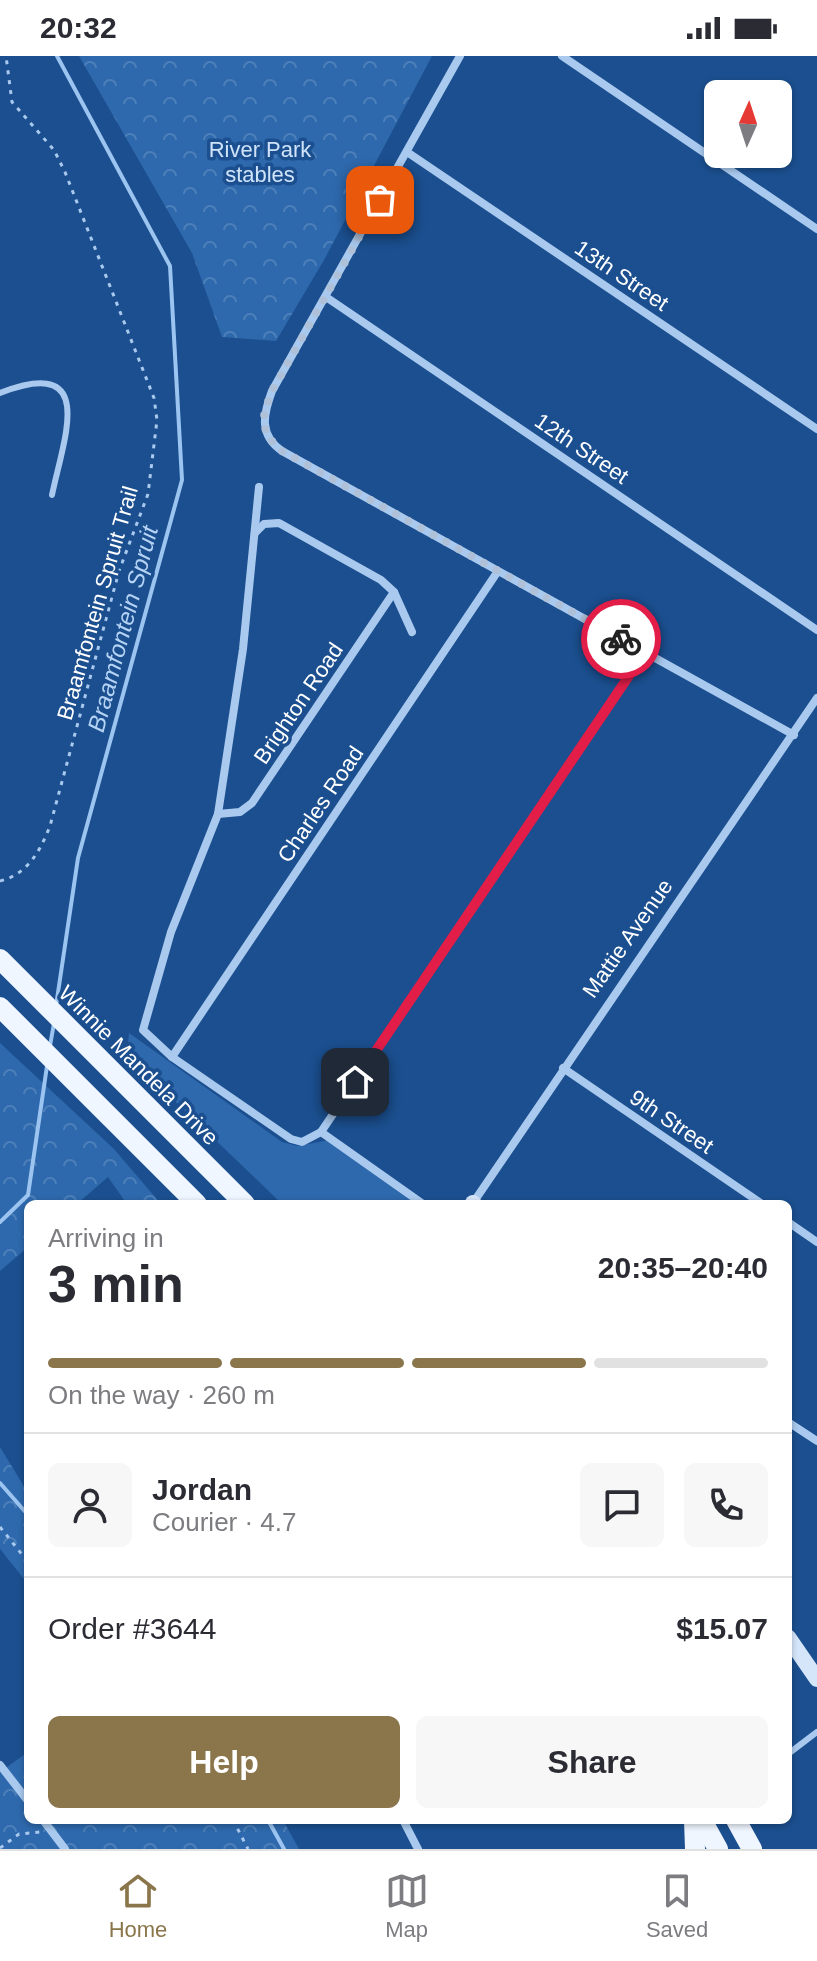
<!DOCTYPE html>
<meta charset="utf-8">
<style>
:root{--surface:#fff;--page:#f7f7f7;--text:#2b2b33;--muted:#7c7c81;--line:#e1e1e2;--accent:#8a764a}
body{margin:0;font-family:Helvetica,sans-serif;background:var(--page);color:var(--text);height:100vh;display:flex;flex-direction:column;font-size:30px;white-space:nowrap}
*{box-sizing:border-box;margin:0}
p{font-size:26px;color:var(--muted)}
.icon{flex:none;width:44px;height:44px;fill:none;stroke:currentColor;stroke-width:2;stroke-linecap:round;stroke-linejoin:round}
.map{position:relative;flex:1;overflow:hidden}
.details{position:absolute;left:24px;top:1144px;width:768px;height:624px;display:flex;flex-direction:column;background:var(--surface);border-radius:12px;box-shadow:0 2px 6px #0004}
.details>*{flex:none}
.needle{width:52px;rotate:3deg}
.controls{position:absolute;left:704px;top:24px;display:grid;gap:16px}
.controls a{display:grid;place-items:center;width:88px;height:88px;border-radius:12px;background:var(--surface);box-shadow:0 2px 6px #0004;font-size:40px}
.pin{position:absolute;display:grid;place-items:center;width:68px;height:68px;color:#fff;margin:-34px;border-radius:16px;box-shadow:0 4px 12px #0006}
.courier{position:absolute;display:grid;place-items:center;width:80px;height:80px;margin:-40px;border:6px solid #e11d48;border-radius:50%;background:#fff;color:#222;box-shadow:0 2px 10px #0007}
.head em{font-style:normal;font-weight:800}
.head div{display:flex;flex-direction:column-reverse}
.head{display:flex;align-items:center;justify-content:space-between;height:136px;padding:0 24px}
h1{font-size:52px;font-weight:800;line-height:60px}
.bar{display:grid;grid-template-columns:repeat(4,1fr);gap:12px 8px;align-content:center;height:96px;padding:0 24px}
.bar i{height:10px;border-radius:6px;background:var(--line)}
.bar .on{background:var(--accent)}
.bar p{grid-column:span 4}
.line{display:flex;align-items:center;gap:20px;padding:0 24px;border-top:2px solid var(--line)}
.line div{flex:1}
.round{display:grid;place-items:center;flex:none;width:84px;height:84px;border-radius:12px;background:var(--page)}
.action{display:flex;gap:16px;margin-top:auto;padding:16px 24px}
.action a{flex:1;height:92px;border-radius:12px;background:var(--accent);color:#fff;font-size:32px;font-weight:800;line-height:92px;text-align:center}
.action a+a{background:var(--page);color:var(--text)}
.status{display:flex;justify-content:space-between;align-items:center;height:56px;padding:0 40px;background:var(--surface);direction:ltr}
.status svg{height:22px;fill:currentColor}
.menu{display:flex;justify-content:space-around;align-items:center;height:112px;border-top:2px solid var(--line);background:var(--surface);font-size:22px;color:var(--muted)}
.menu a{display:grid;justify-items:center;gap:4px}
.menu .on{color:var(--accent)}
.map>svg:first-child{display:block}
</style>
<div class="status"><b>20:32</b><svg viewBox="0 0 49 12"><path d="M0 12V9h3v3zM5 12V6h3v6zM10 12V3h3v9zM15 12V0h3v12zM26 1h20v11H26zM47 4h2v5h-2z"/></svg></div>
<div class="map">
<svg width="817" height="1793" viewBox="0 0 817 1793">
<defs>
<pattern id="forest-crowns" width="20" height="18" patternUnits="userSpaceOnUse" patternTransform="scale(2)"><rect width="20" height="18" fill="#2e69ad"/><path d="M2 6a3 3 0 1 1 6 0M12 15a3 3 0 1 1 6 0" fill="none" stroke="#4d80b9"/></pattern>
</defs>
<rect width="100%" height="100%" fill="#1b4f8f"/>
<path fill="#2e69ad" d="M 129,977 L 282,1086 L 298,1090 L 329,1084 L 418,1148 L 282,1148 L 127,999 Z"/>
<g fill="url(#forest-crowns)">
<path d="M 79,0 L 432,0 L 324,204 L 276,285 L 222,281 L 192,197 Z"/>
<path d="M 0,987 L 114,1093 L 161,1148 L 127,1148 L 108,1121 L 77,1148 L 28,1148 L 28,1191 L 0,1215 Z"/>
<path d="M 0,1391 L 28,1437 L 28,1528 L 0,1493 Z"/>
<path d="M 28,1696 L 28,1764 L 283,1764 L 299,1793 L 0,1793 L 0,1716 Z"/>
</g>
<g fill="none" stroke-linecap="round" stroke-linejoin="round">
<g stroke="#9cc4f0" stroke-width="4">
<path d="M 56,950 L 78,802 L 182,424 L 170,210 L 57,0"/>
<path d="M 50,990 L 54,967"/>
<path d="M 0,1166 L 28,1139 L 47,1010"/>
<path d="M 0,1427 L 28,1459"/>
<path d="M 268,1764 L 284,1793"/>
</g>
<g stroke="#a9c9ee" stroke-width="3" stroke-dasharray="4 6" stroke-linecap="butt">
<path d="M 0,825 C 28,818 40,795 50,770 L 119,515 L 148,438 L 157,364 L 154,342 L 65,116 L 54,94 L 12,46 L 6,0"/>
<path d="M 0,1471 L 28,1506"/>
<path d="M 233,1764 L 248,1793"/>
<path d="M 0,1792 L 19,1778 L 40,1776"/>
</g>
<g stroke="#a9c9ee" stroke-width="6">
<path d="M 0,337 C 98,299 64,381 52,439"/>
<path d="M 788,1698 L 817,1676"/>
</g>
<g stroke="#a9c9ee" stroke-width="8">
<path d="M 460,0 L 272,335 C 263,359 259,379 282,395 L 794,679"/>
<path d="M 562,0 L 817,173"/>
<path d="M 407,96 L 817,373"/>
<path d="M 326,241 L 817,574"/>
<path d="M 259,431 L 243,593 L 218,758 L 171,876 L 143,974 L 172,1001 L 291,1083 L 302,1086 L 321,1076 L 645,596"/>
<path d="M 255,477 L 264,468 L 279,467 L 381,524 L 394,536 L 412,576"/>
<path d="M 218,758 L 240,756 L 252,747 L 394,536"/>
<path d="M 172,1001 L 498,515"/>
<path d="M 563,1012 L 762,1148"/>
<path d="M 321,1076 L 423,1148"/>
<path d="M 473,1147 L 817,642"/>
<path d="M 788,1166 L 817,1186"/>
<path d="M 788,1366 L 817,1385"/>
<path d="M 0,1709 L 28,1745"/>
<path d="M 43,1764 L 65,1793"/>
<path d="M 403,1764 L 418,1793"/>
</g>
<g stroke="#d6e6fa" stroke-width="16">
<path d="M 473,1147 L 474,1148"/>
<path d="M 788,1581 L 817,1623"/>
</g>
<g stroke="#f0f6ff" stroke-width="20">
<path d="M 0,903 L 245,1148"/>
<path d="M 0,951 L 197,1148"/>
<path d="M 694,1764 L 695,1793"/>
<path d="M 702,1764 L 718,1793"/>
<path d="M 736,1764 L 752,1793"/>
</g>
</g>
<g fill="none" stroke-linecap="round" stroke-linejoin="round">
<path stroke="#afc1d8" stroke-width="8" stroke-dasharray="0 14.4" d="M 380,144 L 272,335 L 264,357 L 266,379 L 282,395 L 621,583"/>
<path stroke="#e11d48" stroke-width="10" d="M 355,1026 L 645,596 L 621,583"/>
</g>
<g text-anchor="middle" stroke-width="7" stroke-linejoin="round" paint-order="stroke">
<g font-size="22" fill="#cfe3fa" stroke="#1b4f8f">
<text x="260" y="101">River Park<tspan x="260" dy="25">stables</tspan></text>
</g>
<g font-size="22" fill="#fff" stroke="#1b4f8f">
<text transform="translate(622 219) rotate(34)" y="8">13th Street</text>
<text transform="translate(582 392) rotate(34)" y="8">12th Street</text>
<text transform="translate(97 547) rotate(-74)" y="8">Braamfontein Spruit Trail</text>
<text transform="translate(298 647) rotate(-56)" y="8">Brighton Road</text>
<text transform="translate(320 748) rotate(-56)" y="8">Charles Road</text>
<text transform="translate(627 882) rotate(-55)" y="8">Mattie Avenue</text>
<text transform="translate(139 1009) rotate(45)" y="8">Winnie Mandela Drive</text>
<text transform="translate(672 1065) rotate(34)" y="8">9th Street</text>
</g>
<g font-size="24" font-style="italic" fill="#b5d3f5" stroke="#1b4f8f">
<text transform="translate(123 573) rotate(-75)" y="8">Braamfontein Spruit</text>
</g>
</g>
</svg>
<div class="controls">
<a><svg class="needle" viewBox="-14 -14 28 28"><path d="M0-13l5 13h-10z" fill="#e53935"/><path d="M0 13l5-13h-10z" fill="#7c7c81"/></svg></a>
</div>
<div class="pin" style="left:380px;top:144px;background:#ea580c"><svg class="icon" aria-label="bag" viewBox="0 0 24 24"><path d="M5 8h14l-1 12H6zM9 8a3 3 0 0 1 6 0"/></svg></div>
<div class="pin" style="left:355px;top:1026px;background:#1f2937"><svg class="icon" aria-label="home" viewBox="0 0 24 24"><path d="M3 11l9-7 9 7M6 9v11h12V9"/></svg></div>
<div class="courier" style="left:621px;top:583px"><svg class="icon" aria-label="bike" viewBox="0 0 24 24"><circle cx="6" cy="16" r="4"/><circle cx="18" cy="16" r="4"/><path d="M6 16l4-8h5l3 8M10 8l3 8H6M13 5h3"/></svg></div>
<section class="details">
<div class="head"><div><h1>3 min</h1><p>Arriving in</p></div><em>20:35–20:40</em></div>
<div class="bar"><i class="on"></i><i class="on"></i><i class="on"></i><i></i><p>On the way · 260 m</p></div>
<div class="line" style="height:144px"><a class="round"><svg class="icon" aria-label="person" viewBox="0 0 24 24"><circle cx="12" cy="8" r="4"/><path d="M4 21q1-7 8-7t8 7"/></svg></a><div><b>Jordan</b><p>Courier · 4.7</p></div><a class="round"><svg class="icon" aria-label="chat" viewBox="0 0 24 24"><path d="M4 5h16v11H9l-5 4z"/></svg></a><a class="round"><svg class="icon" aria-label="phone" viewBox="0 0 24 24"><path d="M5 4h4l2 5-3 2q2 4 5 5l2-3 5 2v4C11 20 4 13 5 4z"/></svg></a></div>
<div class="line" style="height:104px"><div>Order #3644</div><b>$15.07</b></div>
<div class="action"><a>Help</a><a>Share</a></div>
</section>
</div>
<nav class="menu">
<a class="on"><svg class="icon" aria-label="home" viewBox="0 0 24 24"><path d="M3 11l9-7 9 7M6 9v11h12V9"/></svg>Home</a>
<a><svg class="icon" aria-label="map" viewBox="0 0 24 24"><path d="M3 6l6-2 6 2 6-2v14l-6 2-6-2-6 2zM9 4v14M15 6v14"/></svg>Map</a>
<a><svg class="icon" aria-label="saved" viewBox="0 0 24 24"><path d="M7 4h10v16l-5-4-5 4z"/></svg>Saved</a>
</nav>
